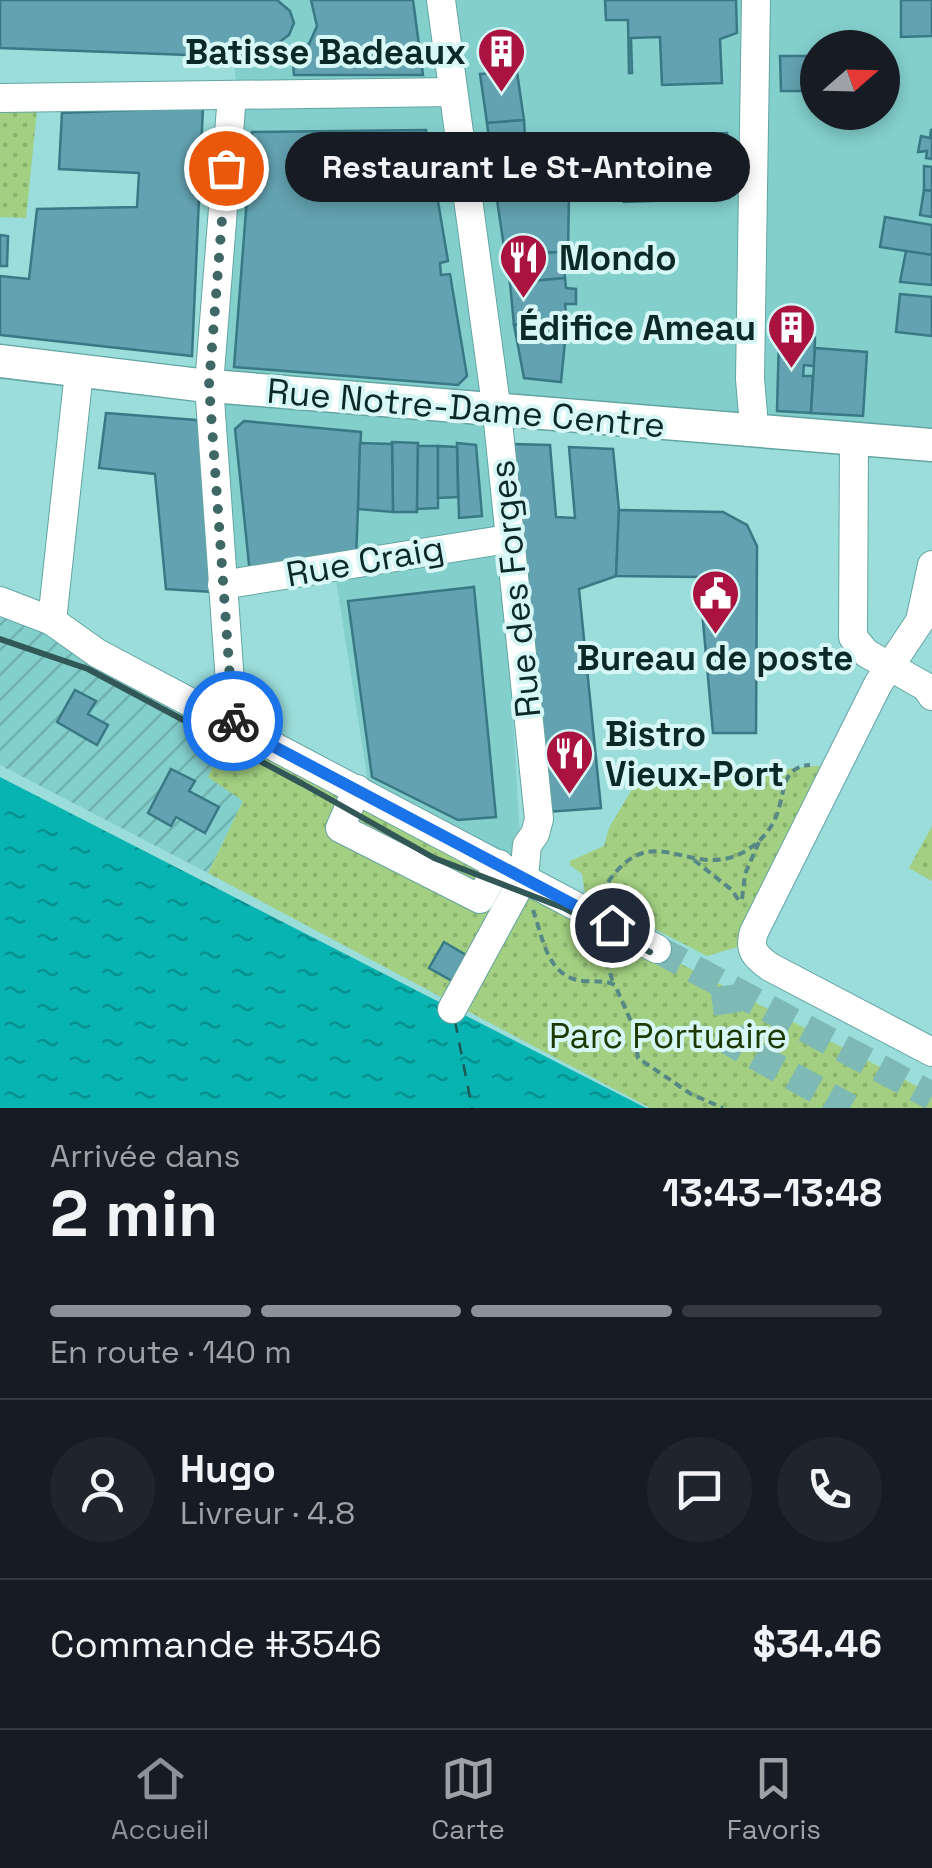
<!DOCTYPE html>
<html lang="fr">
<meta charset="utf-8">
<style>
:root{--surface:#171b24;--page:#20242c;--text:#f1f3f6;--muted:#9ea1a6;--line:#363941;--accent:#8c9099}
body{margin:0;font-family:"Space Grotesk",sans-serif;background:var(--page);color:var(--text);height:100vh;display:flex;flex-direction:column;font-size:38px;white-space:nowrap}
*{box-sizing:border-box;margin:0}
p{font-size:32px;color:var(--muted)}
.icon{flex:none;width:55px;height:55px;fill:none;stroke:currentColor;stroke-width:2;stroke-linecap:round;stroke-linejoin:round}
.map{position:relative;height:1108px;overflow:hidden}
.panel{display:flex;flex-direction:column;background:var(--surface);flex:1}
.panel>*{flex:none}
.needle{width:65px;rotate:70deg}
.tools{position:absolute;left:800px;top:30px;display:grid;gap:20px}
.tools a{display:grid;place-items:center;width:100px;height:100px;border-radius:50%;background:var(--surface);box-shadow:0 5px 15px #0003;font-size:50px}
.pin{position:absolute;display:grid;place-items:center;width:85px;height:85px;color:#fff;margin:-42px;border:5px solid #fff;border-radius:50%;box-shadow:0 2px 10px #0007}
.courier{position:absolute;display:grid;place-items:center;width:100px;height:100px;margin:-50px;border:8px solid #1a73e8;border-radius:50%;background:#fff;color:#222;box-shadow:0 2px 12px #0007}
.bubble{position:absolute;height:70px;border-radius:35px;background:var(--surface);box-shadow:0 5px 15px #0003;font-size:32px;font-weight:800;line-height:70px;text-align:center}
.overview em{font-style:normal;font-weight:800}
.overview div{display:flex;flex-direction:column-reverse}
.overview{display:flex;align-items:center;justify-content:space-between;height:170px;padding:0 50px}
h1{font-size:65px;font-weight:800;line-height:75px}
.bar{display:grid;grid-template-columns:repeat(4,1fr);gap:15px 10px;align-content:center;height:120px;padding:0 50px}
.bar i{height:12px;border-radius:8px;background:var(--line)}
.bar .on{background:var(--accent)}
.bar p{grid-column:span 4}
.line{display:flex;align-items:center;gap:25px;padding:0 50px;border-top:2px solid var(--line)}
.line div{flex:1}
.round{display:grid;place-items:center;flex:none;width:105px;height:105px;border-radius:52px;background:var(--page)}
.dock{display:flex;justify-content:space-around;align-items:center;height:140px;border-top:2px solid var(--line);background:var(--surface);font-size:28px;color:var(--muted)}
.dock a{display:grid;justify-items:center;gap:5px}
.dock .on{color:var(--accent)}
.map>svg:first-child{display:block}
</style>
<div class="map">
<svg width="932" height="1108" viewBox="0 0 932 1108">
<defs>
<pattern id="industrial-furrows" width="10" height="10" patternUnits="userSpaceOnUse" patternTransform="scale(2.5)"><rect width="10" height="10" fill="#83cfcc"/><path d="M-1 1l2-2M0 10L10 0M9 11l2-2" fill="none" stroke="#70b2af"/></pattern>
<pattern id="park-dots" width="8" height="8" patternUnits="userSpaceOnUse" patternTransform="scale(2.5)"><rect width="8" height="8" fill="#a2cf81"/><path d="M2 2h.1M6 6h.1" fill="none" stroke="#8ab26f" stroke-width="1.8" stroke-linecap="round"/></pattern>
<pattern id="water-ripples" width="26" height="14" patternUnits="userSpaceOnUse" patternTransform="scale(2.5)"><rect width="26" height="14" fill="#07b4b1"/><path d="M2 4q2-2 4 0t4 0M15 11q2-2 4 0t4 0" fill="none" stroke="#069290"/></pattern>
</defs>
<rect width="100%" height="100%" fill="#9addda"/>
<g fill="#83cfcc" fill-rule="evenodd">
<path d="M 224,0 L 434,0 L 494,410 L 210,384 L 237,87 Z"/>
<path d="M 440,0 L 754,0 L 750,438 L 500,409 Z"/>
<path d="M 757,0 L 932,0 L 932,435 L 756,431 ZM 818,48 L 882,48 L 882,112 L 818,112 Z"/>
<path d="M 209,386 L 493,414 L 504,534 L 221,597 Z"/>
<path d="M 504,536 L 504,562 L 522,873 L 370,794 L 335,574 Z"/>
</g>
<path fill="url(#industrial-furrows)" d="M 0,612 L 45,629 L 230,730 L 243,800 L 208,873 L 0,765 Z"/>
<g fill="url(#park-dots)">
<path d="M 37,110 L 26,218 L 0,217 L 0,111 Z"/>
<path d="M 230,730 L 932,1094 L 932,1108 L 650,1108 L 208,873 L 243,801 L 208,777 Z"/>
<path d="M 817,766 L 833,767 L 744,945 L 707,956 L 585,893 L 582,874 L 570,865 L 570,861 L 604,846 L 609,828 L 632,789 L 677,775 L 708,772 L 748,776 L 763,771 Z"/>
<path d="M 932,826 L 932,881 L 909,868 Z"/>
</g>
<path fill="url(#water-ripples)" d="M 0,777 L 646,1108 L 0,1108 Z"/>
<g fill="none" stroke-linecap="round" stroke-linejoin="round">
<path stroke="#1e5957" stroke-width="2.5" stroke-dasharray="12 10" stroke-linecap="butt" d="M 455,1021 L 472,1108"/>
</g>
<g fill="#63a2b0" stroke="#397985" stroke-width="2.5">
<path d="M 0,0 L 277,0 L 290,11 L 294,23 L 289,35 L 278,43 L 273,58 L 0,48 Z"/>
<path d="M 311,0 L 413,0 L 423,75 L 294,75 L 292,52 L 309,44 L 317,26 Z"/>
<path d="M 605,0 L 736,0 L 737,33 L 720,39 L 722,83 L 662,85 L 660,37 L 631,38 L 632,73 L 629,73 L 628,20 L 606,20 Z"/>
<path d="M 901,0 L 932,0 L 932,36 L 901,37 Z"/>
<path d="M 780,56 L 818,56 L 818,91 L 781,91 Z"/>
<path d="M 517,72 L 524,120 L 487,123 L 480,74 Z"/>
<path d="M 203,107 L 192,356 L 0,335 L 0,276 L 29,279 L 37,209 L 137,207 L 139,173 L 59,169 L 62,113 Z"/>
<path d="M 524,120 L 525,137 L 571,138 L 569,194 L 496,193 L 487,123 Z"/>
<path d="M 426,130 L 448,261 L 440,263 L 441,275 L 450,274 L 467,376 L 458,385 L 234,367 L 252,132 Z"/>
<path d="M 931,130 L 932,130 L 932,159 L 926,158 L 927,151 L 918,152 L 921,136 L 930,138 Z"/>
<path d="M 727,133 L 729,198 L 624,202 L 619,137 Z"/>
<path d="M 924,166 L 932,167 L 932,191 L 924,190 Z"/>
<path d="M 924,190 L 932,191 L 932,217 L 920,215 Z"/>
<path d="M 496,193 L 569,194 L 568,252 L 505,254 Z"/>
<path d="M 885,217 L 932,225 L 932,255 L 880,247 Z"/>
<path d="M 0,235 L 8,236 L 7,266 L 0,266 Z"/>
<path d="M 906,251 L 932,255 L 932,285 L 900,282 Z"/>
<path d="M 562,252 L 565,278 L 510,283 L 505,254 Z"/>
<path d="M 565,278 L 566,288 L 576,289 L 576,304 L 565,304 L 567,322 L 514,325 L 510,283 Z"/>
<path d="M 900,294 L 932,297 L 932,336 L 896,332 Z"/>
<path d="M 567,322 L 561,382 L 524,378 L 514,325 Z"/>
<path d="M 779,336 L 815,338 L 814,366 L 804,365 L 803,376 L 813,376 L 811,413 L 777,411 Z"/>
<path d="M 815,348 L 867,352 L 863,416 L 811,413 Z"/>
<path d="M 106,413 L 196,420 L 202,427 L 212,592 L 166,589 L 155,474 L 99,468 Z"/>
<path d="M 244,421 L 361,432 L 356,558 L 250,574 L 235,429 Z"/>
<path d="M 392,442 L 418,443 L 417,512 L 393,512 Z"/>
<path d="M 360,443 L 392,444 L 393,512 L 358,509 Z"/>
<path d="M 457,443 L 476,445 L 482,516 L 459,518 Z"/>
<path d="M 512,444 L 550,445 L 556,517 L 575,518 L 569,447 L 613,449 L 619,510 L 616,576 L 579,589 L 601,808 L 546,812 Z"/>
<path d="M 418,446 L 438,446 L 438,508 L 417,509 Z"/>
<path d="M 438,446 L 457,447 L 458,497 L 438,498 Z"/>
<path d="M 619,510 L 723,512 L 747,525 L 757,546 L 756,733 L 713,733 L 699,577 L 616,576 Z"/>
<path d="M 474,587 L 496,817 L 458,820 L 372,777 L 348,601 Z"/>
<path d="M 75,690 L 96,701 L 88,714 L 108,725 L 97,745 L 57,722 Z"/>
<path d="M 171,769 L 195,781 L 189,791 L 219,807 L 205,833 L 176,817 L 171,826 L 148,813 Z"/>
<path d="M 444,942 L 466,955 L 452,981 L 429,968 Z"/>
</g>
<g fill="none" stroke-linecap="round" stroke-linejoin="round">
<g stroke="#7eb9b6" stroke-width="28" stroke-dasharray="28 14" stroke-linecap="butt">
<path d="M 657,949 L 932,1096"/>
<path d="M 724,986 L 732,1043 L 850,1108"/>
</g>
<defs>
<g id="minor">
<path d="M 441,0 L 497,412 L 539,819 L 535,834 L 527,845 L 524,877 L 452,1009"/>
<path d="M 232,95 L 209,385 L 233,725"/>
<path d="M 0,98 L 453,92"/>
<path d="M 749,432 L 753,414 L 750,379 L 756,0"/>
<path d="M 854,439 L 853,637 L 866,653 L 926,687 L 932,696"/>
<path d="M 932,565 L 920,621 L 878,684 L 754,932 C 748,950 756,957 770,967 L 932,1052"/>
<path d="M 222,585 L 508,539"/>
<path d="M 0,601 L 52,621 L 97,653 L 657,949"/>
<path d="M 52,621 L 79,372"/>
<path d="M 357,789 L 340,828 L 480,899 L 499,864"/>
</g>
<path id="major" d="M 0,361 L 199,385 L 932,445"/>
</defs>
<use href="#minor" stroke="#63a5a3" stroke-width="30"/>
<use href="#major" stroke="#63a5a3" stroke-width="35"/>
<g stroke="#578886" stroke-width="4" stroke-dasharray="8 5" stroke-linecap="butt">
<path d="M 694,860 L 732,890 L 741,904"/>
<path d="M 601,893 C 651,809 686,883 744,852 C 760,843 773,828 778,811 C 785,790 782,767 810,765"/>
<path d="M 742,899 L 745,874 L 759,842"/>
<path d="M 533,910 C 543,938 547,977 583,981 C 595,982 605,980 615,985 L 633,1026 L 638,1058 L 691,1094 L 723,1108"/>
<path d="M 603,948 L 613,983"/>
</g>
<use href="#minor" stroke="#fff" stroke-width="28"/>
<use href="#major" stroke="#fff" stroke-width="32"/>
<path stroke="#315756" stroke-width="6" d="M 0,639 L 88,669 L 303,784 L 434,858 L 564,908 L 650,952"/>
</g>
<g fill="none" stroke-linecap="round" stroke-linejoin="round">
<path stroke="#3e6766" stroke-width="10" stroke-dasharray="0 18" d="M 226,168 L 209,385 L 233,721"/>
<path stroke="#1a73e8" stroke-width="12" d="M 233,721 L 233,725 L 612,925"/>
</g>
<defs>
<symbol id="building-pin" viewBox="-11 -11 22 30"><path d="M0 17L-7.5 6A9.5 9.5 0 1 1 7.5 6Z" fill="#aa1340" stroke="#d6f7f5"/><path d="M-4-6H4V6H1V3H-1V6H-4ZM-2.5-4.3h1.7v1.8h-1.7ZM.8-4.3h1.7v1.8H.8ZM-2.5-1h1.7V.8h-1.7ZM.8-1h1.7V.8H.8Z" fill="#fff"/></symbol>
<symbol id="restaurant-pin" viewBox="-11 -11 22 30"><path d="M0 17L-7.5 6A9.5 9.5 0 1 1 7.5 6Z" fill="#aa1340" stroke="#d6f7f5"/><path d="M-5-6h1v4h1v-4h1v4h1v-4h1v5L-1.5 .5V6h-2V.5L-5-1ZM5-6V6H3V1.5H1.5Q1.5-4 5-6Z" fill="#fff"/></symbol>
<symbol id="civic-pin" viewBox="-11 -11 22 30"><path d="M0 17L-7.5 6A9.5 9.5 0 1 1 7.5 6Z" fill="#aa1340" stroke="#d6f7f5"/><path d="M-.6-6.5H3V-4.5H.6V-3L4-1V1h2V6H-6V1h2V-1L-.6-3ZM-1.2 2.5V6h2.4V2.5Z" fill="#fff"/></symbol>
</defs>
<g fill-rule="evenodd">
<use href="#building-pin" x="474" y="24" width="55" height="75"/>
<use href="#restaurant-pin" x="496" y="230" width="55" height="75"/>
<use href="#building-pin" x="764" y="300" width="55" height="75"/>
<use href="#civic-pin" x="688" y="566" width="55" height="75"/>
<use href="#restaurant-pin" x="542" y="726" width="55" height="75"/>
</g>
<g text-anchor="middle" stroke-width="8" stroke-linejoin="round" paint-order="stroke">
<g font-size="35" font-weight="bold" fill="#0c2827" stroke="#d6f7f5" text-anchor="end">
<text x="466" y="64">Batisse Badeaux</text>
<text x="559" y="270" text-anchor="start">Mondo</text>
<text x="756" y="340">Édifice Ameau</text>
<text x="715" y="670" text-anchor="middle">Bureau de poste</text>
<text x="605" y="746" text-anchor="start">Bistro<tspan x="605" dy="40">Vieux-Port</tspan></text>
</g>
<g font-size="35" fill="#0c2827" stroke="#d6f7f5">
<text transform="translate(466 408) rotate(5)" y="12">Rue Notre-Dame Centre</text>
<text transform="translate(365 561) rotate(-10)" y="12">Rue Craig</text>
<text transform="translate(515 589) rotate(-96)" y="12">Rue des Forges</text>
</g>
<g font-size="35" fill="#1e3900" stroke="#d6f7f5">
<text x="668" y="1048">Parc Portuaire</text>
</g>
</g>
</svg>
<div class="tools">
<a><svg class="needle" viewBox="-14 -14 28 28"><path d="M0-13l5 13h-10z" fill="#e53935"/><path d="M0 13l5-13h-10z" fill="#9ea1a6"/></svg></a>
</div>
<div class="pin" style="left:226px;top:168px;background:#ea580c"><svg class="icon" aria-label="bag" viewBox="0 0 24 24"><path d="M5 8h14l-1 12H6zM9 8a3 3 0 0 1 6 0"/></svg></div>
<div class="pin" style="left:612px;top:925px;background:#1f2937"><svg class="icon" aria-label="home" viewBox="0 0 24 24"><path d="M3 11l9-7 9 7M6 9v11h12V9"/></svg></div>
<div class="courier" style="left:233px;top:721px"><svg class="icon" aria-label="bike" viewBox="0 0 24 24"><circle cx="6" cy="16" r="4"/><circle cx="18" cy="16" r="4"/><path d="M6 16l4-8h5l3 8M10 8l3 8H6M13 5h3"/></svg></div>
<div class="bubble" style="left:285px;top:132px;width:465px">Restaurant Le St-Antoine</div>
</div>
<section class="panel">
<div class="overview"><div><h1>2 min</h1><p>Arrivée dans</p></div><em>13:43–13:48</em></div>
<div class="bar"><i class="on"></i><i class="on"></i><i class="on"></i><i></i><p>En route · 140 m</p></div>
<div class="line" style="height:180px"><a class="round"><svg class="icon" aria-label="person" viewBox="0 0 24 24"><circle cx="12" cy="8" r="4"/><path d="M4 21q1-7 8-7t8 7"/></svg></a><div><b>Hugo</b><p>Livreur · 4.8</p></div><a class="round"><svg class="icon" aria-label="chat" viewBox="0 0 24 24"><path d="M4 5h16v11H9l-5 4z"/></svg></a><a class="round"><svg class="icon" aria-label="phone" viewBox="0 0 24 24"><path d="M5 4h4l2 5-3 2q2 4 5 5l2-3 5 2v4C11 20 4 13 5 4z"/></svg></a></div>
<div class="line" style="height:130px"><div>Commande #3546</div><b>$34.46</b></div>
</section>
<nav class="dock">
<a class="on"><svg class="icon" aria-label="home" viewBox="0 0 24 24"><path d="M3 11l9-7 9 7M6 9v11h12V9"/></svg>Accueil</a>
<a><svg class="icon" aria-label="map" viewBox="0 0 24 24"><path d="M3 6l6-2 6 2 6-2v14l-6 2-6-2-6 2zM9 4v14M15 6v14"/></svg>Carte</a>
<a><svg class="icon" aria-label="saved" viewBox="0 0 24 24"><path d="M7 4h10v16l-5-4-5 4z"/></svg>Favoris</a>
</nav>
